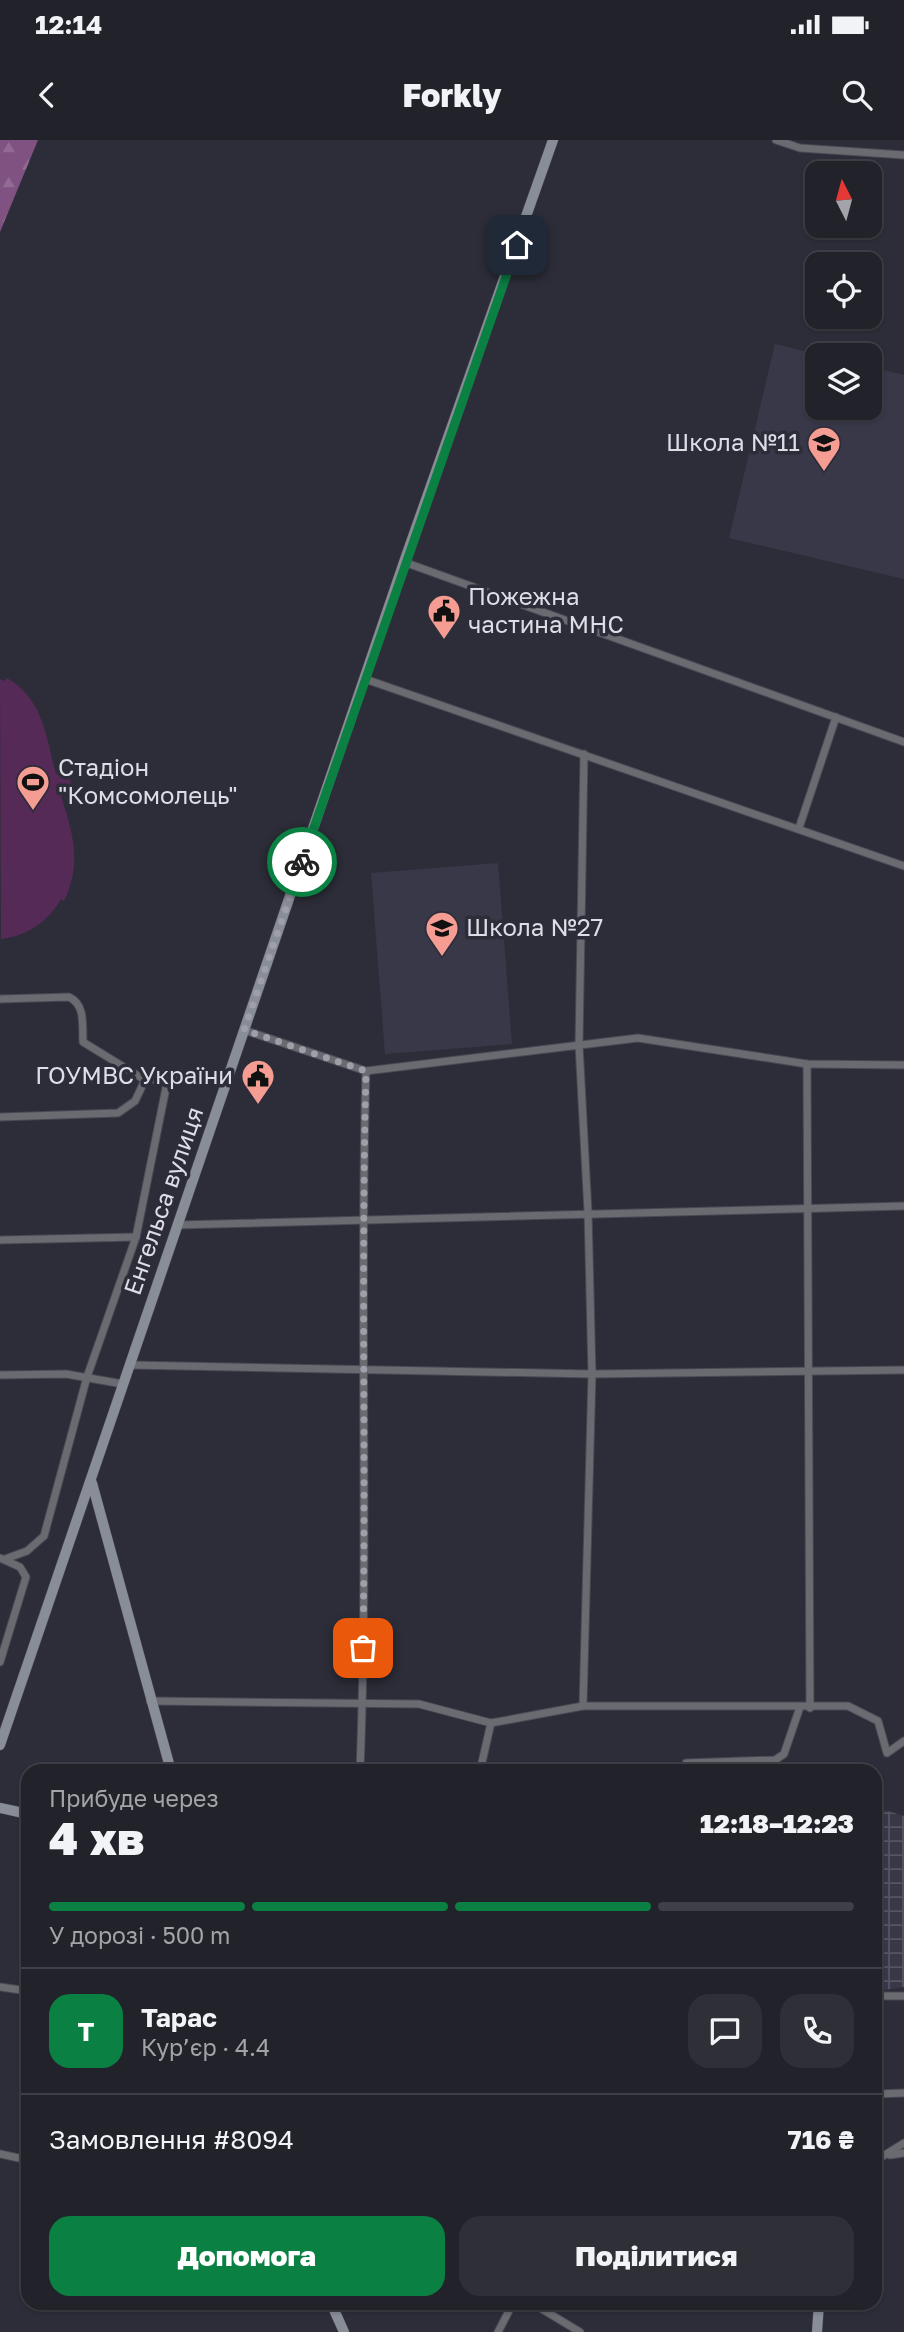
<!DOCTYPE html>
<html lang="uk">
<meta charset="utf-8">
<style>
:root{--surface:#22222b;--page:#2e2f37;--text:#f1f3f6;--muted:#a2a4a9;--line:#3f3f47;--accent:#0b8043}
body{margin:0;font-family:"Golos Text",sans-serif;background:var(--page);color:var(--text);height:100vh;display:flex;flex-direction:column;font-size:26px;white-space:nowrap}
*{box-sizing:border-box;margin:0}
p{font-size:23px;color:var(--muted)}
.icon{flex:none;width:38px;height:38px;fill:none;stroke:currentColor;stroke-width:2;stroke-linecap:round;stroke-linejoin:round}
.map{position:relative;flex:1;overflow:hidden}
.sheet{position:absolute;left:21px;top:1624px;width:861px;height:546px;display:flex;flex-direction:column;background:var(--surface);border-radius:21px;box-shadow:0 2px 5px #0004,0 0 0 2px var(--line)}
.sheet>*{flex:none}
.needle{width:46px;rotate:354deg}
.buttons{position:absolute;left:805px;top:21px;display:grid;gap:14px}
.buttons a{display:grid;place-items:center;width:77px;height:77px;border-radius:14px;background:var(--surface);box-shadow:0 2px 5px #0004,0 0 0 2px var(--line);font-size:35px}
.pin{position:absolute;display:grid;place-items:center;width:60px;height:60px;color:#fff;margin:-30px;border-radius:14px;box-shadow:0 4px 10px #0006}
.courier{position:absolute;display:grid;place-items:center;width:70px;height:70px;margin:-35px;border:5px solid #0b8043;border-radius:50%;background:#fff;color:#222;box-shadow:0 2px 9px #0007}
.headline em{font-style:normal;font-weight:800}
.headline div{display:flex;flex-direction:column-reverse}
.headline{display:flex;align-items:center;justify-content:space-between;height:119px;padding:0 28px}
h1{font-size:46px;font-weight:800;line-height:52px}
.bar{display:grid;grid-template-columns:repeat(4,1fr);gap:10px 7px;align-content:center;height:84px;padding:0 28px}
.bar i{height:9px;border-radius:5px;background:var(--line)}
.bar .on{background:var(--accent)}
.bar p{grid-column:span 4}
.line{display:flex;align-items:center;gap:18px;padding:0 28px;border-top:2px solid var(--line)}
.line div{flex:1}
.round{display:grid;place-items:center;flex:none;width:74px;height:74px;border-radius:21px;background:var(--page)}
.primary-button{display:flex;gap:14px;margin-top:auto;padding:14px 28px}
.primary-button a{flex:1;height:80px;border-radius:21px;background:var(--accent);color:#fff;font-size:28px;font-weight:800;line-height:80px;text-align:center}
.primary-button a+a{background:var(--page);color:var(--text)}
.status{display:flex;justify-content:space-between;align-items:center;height:49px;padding:0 35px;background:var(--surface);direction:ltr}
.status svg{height:19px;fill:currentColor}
header{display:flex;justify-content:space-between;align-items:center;height:91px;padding:0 28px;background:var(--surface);font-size:32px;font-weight:800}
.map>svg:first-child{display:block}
</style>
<div class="status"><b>12:14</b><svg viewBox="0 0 49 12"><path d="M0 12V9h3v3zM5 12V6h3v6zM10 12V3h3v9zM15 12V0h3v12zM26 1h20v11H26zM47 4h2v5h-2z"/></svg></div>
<header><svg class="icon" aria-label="back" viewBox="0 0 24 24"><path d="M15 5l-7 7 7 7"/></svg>Forkly<svg class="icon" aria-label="search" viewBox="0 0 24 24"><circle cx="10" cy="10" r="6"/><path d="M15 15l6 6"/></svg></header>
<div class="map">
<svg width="904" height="2192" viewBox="0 0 904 2192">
<defs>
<pattern id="industrial-grid" width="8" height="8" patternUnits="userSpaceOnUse" patternTransform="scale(1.75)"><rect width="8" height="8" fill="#383849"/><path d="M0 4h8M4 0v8" fill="none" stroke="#545463"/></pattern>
<pattern id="forest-firs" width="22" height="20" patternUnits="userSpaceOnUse" patternTransform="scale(1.75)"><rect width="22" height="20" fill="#805281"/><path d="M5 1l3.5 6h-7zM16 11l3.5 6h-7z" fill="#926a93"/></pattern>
</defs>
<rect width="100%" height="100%" fill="#2d2d39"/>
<g fill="#383849">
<path d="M 775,204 L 821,215 L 817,215 L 817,268 L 870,268 L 870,227 L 904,235 L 904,439 L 729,398 Z"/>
<path d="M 498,723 L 512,904 L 385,914 L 371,733 Z"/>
</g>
<path fill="url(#industrial-grid)" d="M 875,1667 L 904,1676 L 904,1847 L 885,1850 L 875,1850 Z"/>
<path fill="url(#forest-firs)" d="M 0,0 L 38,0 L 0,92 Z"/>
<path fill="#552a57" d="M 7,538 C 43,559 46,596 56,634 L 68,631 L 73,651 L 61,656 C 73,693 82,724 64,761 L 61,759 C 48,782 27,796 1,799 L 0,539 L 5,541 Z"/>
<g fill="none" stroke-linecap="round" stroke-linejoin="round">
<defs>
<g id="street">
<path d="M 776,0 L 800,8 L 904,15"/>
<path d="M 404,422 L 904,602"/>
<path d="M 365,539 L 904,726"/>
<path d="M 799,688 L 836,577"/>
<path d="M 0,859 L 69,857 C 86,865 82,886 83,902 L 145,940 L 230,932"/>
<path d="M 244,890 L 366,931 L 638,898 L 807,924 L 904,925"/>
<path d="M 807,924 L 810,1568"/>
<path d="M 0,977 L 118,973 L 135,961 L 145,940"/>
<path d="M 177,1085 L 904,1066"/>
<path d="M 0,1100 L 136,1097"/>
<path d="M 130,1225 L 592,1234 L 904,1230"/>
<path d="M 0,1235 L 66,1234 L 123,1244"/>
<path d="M 0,1418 L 20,1427 L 26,1437 L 0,1522"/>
<path d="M 5,1419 L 27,1411 L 44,1396 L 87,1237 L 136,1097 L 168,938"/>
<path d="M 150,1561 L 419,1564 L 491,1583"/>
<path d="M 583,1566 L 592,1234 L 588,1072 L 579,905 L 584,614"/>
<path d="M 360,1631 C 369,1398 359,1164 366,931"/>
<path d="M 480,1631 L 491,1583 L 583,1566 L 848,1566 L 878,1581 L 887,1613 L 904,1601"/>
<path d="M 684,1631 L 686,1623 L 775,1620 L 784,1614 L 800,1567"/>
<path d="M 0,1847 L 28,1851"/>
<path d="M 875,1856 L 904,1856"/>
<path d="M 875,1954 L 904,1953"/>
<path d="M 0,2014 L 28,2020"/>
<path d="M 890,2015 L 904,2013"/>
<path d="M 875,2021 L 904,2003"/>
<path d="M 532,2163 L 580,2192"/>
<path d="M 498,2192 L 513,2163"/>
</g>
<g id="secondary">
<path d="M 92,1343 L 171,1631"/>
<path d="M 0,1605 L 404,422 L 553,0"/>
<path d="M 0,1668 L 28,1674"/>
<path d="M 331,2163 L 344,2192"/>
<path d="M 817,2192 L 819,2163"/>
</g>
</defs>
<use href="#street" stroke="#494955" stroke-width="9"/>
<use href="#secondary" stroke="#494955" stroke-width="11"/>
<use href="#street" stroke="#696b71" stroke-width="7"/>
<use href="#secondary" stroke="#898d96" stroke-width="10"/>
</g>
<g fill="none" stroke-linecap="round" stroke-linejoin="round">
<path stroke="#9f9fa9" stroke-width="7" stroke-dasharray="0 12.6" d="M 302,722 L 244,890 L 366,931 C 361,1123 366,1315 363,1508"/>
<path stroke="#0b8043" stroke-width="9" d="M 302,722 L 517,105"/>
</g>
<defs>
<symbol id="school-pin" viewBox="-11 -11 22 30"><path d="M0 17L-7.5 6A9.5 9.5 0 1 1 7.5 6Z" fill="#f59c93" stroke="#2d2d39"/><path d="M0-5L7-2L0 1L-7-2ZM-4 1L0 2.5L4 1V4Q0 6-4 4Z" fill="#111"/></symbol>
<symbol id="civic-pin" viewBox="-11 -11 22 30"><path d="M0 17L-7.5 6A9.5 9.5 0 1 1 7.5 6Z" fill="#f59c93" stroke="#2d2d39"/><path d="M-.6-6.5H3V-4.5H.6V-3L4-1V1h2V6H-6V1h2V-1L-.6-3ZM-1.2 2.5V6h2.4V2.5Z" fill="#111"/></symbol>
<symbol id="stadium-pin" viewBox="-11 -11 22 30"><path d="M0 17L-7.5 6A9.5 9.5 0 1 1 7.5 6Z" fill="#f59c93" stroke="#2d2d39"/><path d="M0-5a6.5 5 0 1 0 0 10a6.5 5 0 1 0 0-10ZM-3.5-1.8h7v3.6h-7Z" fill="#111"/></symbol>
</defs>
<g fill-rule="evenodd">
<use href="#school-pin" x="805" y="284" width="38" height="52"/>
<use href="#civic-pin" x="425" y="452" width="38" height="52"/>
<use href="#stadium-pin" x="14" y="623" width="38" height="52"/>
<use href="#school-pin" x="423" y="769" width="38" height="52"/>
<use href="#civic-pin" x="239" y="917" width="38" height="52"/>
</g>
<g text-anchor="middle" stroke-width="7" stroke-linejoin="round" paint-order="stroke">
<g font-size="24" fill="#dddde5" stroke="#2d2d39" text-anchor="start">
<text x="800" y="311" text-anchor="end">Школа №11</text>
<text x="468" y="465">Пожежна<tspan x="468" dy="28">частина МНС</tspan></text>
<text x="58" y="636">Стадіон<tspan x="58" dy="28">"Комсомолець"</tspan></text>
<text x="466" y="796">Школа №27</text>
<text x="233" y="944" text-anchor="end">ГОУМВС України</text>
</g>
<g font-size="24" fill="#dddde5" stroke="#2d2d39">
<text transform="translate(164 1061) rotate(-71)" y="8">Енгельса вулиця</text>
</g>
</g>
</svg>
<div class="buttons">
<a><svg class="needle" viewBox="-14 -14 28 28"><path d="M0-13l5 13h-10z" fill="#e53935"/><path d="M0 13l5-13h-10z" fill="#a2a4a9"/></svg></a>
<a><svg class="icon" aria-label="locate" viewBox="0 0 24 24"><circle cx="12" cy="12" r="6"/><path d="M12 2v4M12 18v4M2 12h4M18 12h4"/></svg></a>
<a><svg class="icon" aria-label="layers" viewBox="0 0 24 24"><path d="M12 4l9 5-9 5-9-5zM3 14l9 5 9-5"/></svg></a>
</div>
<div class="pin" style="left:363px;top:1508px;background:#ea580c"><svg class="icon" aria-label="bag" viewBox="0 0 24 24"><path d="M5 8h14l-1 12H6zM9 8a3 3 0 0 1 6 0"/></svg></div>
<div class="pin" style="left:517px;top:105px;background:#1f2937"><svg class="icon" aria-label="home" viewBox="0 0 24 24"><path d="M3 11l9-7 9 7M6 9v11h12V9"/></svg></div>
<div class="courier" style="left:302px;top:722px"><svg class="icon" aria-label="bike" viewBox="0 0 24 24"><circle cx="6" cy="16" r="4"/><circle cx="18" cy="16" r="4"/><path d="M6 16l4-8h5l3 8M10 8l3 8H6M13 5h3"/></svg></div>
<section class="sheet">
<div class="headline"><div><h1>4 хв</h1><p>Прибуде через</p></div><em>12:18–12:23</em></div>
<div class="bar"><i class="on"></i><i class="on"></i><i class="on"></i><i></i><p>У дорозі · 500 m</p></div>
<div class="line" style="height:126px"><b class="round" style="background:var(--accent);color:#fff">Т</b><div><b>Тарас</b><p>Кур’єр · 4.4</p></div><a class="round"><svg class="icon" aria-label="chat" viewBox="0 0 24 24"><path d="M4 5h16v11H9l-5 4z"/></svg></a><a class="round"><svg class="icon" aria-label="phone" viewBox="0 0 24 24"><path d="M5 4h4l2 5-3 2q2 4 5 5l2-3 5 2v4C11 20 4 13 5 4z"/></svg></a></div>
<div class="line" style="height:91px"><div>Замовлення #8094</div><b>716 ₴</b></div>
<div class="primary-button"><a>Допомога</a><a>Поділитися</a></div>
</section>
</div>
